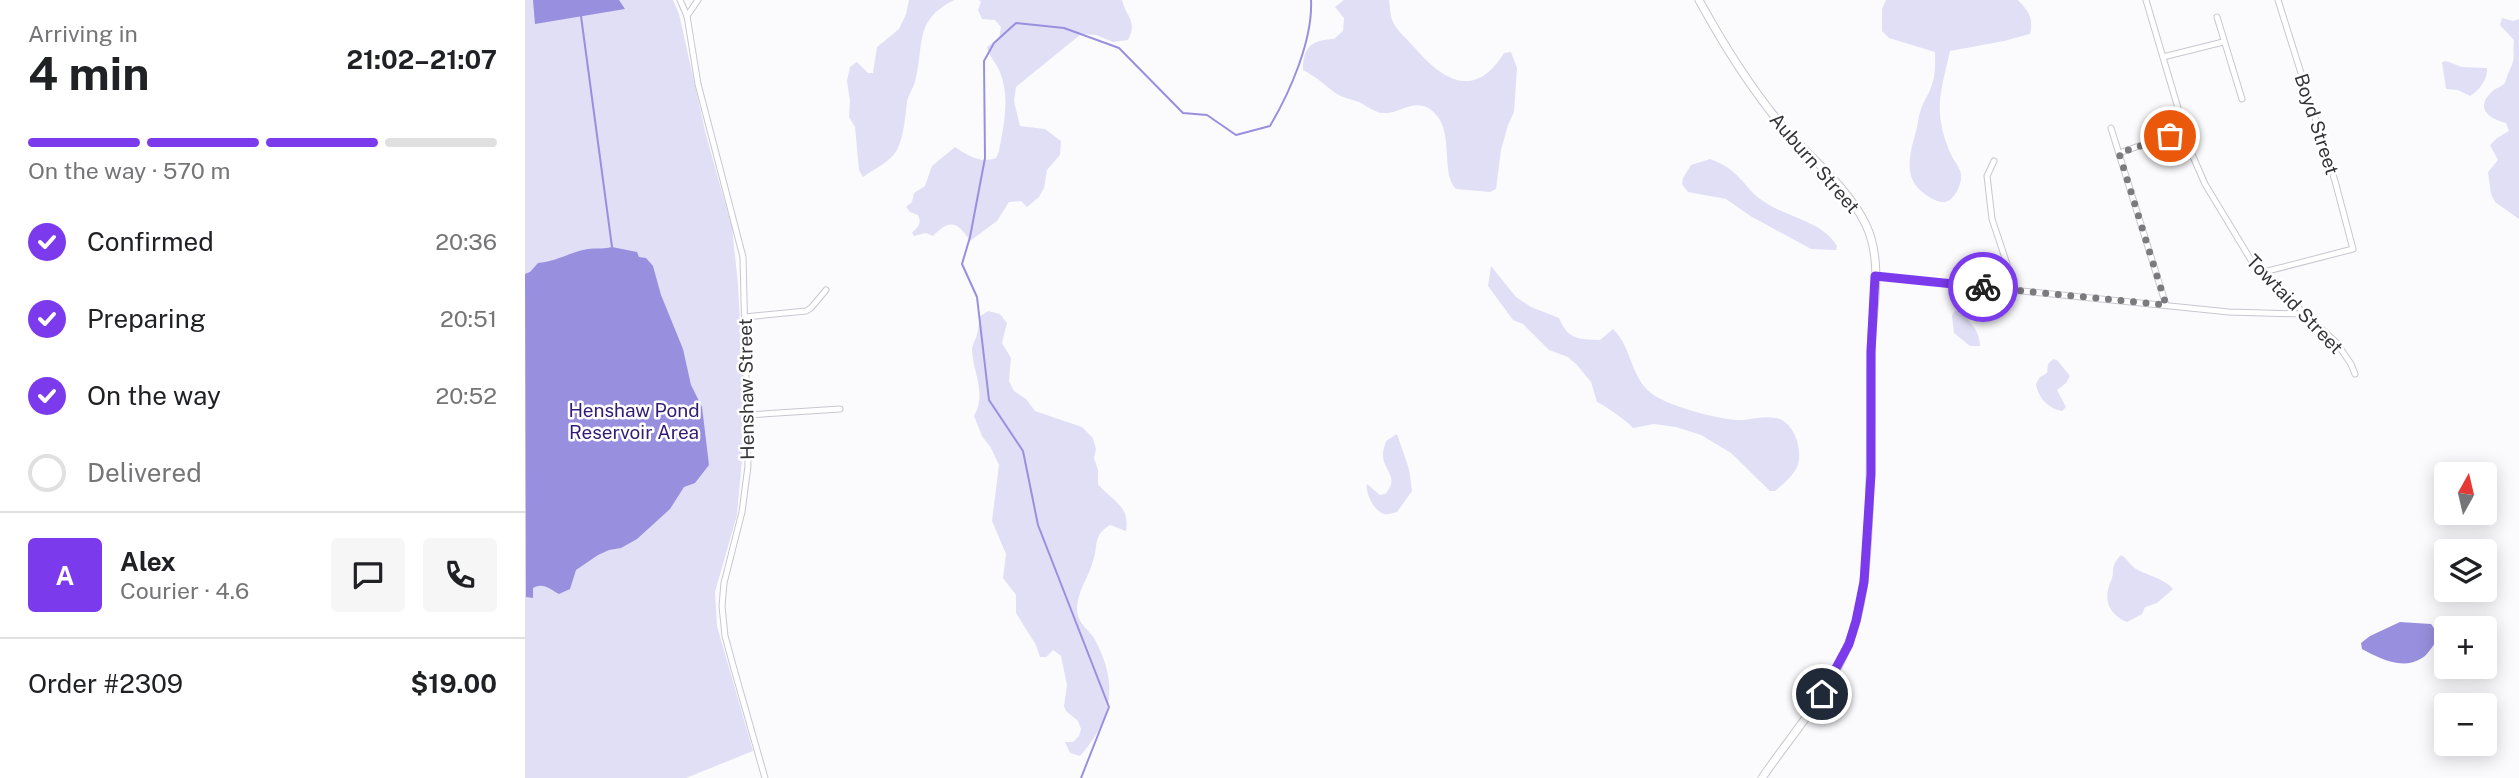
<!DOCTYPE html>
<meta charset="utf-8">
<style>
:root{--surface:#fff;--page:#f6f6f6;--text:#202124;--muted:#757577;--line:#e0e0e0;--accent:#7c3aed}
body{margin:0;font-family:"Public Sans",sans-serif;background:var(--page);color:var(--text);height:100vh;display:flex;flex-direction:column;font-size:26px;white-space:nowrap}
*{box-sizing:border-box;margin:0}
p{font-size:23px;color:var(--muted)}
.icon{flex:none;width:38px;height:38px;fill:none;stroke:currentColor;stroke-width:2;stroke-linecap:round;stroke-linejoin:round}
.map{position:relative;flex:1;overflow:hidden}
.sheet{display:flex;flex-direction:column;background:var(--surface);width:525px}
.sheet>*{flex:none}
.needle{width:46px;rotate:8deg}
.buttons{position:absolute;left:1909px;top:462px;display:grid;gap:14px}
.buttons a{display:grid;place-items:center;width:63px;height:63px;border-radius:7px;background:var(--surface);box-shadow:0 4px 18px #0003;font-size:35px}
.pin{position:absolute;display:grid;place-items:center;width:60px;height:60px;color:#fff;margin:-30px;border:4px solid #fff;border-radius:50%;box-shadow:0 2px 7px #0007}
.courier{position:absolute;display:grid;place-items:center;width:70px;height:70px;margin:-35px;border:5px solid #7c3aed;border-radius:50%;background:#fff;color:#222;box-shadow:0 2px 9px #0007}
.summary em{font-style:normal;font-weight:700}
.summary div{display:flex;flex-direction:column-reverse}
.summary{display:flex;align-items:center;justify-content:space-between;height:119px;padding:0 28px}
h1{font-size:46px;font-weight:700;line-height:52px}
.bar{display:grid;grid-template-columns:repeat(4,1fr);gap:10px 7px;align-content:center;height:84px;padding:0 28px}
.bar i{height:9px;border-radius:5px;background:var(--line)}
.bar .selected{background:var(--accent)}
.bar p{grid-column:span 4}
.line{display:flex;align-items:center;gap:18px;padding:0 28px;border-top:2px solid var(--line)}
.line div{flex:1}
.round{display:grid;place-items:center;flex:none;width:74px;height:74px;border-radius:7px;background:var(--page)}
ol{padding:0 28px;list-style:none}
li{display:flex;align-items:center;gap:21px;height:77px}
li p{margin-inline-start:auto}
li .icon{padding:7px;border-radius:50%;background:var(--accent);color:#fff;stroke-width:4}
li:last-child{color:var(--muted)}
li i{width:38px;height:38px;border:4px solid var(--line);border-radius:50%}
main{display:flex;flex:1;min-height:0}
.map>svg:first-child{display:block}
</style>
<main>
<section class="sheet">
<div class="summary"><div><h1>4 min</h1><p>Arriving in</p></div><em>21:02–21:07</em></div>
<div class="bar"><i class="selected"></i><i class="selected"></i><i class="selected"></i><i></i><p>On the way · 570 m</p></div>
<ol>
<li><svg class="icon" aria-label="check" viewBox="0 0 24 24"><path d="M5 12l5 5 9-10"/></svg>Confirmed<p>20:36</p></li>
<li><svg class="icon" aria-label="check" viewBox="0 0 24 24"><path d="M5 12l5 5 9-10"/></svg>Preparing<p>20:51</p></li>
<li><svg class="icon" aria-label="check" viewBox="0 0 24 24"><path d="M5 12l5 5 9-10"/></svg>On the way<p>20:52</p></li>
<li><i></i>Delivered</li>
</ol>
<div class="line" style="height:126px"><b class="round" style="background:var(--accent);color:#fff">A</b><div><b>Alex</b><p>Courier · 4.6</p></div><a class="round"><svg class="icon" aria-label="chat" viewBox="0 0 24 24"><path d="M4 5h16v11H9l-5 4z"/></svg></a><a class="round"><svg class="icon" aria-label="phone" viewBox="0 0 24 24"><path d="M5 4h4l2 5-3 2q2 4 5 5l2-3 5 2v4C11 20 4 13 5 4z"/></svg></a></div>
<div class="line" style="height:91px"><div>Order #2309</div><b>$19.00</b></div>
</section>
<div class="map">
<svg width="1994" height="778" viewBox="0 0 1994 778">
<rect width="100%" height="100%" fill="#fbfbfe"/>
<g fill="#e0dff6">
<path d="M 0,0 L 148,0 L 154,14 L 181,135 L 207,228 L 213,284 L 218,382 L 217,459 L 212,515 L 190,592 L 192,626 L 228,751 L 161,778 L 0,778 Z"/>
<path d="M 384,0 L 429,0 C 388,21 400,44 390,82 C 388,89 383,95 382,102 C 380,118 379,136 372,150 C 365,162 349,169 338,177 L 334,170 L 330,127 L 324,117 L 325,101 L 322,81 L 325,67 L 332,62 L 343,73 L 348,73 L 352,47 L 374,29 L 381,14 Z"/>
<path d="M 454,0 L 597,0 C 601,17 613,21 603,40 L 588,42 L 571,35 L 556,34 L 491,87 L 489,101 L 495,126 L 520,129 L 536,141 L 535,155 L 522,170 L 519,188 L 514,197 L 502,207 L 496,201 L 484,202 L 472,221 L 445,241 C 433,222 425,218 408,236 L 401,233 L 389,236 L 387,233 C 393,226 397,224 393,215 L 385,212 L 381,207 L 387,202 L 389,193 L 400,186 L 407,166 L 430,147 C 442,155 455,164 471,158 L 474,151 C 479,125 485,97 475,72 C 471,63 464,56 462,47 L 474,38 L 476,27 L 470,20 L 457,19 L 453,10 L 456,2 Z"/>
<path d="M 819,0 L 864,0 C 865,6 865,16 868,22 C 871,30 883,40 889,47 C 918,81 950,100 979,53 L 986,52 L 992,68 L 989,112 L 983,125 L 976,150 L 971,189 L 965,192 L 931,189 C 916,174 928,138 913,117 C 894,92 875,115 858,113 C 850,113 842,106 834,102 C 826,99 817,98 809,92 C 796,82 793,78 778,70 C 778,47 786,40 809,39 L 818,31 L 819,18 L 810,7 Z"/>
<path d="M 1361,0 L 1493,0 C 1504,12 1509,18 1505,34 L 1479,41 L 1425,51 C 1416,92 1408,109 1424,150 C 1430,166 1442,170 1433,189 C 1429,198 1422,205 1412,201 C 1380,186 1381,166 1390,135 C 1393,126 1393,117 1396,109 C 1399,100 1405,93 1407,84 C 1411,74 1410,62 1410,52 L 1364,38 L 1357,31 L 1357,9 Z"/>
<path d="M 1977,18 L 1988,21 L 1994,19 L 1994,219 L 1970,202 L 1966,194 L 1963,172 L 1973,160 L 1965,145 L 1972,138 L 1984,131 L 1981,123 C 1961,118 1949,106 1970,89 C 1973,88 1978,85 1980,83 C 1981,81 1982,75 1984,72 C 1992,54 1987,58 1989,40 L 1975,25 Z"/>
<path d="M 1921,61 L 1937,67 L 1962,68 C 1963,79 1954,91 1945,96 L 1933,90 L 1921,89 L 1917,62 Z"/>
<path d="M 1185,159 C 1217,170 1218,189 1241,203 C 1264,218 1297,221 1312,246 L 1311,250 L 1286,249 L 1227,217 L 1201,199 L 1163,192 L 1157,184 L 1158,178 L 1166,165 Z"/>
<path d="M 966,266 L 991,297 L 1006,307 L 1034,318 C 1043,340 1053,339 1075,340 L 1088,329 C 1108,348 1105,380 1130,396 C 1148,407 1197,421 1218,420 C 1228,419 1240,416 1251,418 C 1269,421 1279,451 1272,467 C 1267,477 1258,484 1250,491 L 1245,491 L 1206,453 L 1176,435 L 1151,427 L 1129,424 L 1108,428 C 1102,421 1081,406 1072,402 L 1066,382 L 1052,365 L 1043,357 L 1024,350 L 998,324 L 988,320 L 963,286 Z"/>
<path d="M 1430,310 C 1443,317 1455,331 1455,346 L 1445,346 L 1429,333 L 1427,316 Z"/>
<path d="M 463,311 L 475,314 L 482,323 L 477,343 L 486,358 L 484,381 L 489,391 L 501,399 L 510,411 L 557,427 L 568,438 L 571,449 L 569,458 L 573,470 L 573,484 C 584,499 606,505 601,531 L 585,525 C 567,536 574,544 568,561 C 564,577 551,593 552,611 C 553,623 563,629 569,638 C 594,683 588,719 555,756 L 545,753 L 540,742 L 548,742 L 554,736 L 556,729 L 553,721 L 541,711 L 539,706 L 542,685 L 536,656 L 528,650 L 521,657 L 515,657 L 511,645 L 491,613 L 491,595 L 478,578 L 481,554 L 467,521 L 474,465 L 466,448 L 457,436 L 449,416 C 462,394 448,373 447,350 C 447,344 451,340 452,334 C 454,329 454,322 454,317 Z"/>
<path d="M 1528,359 L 1532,360 L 1545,376 L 1541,383 L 1532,390 L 1541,407 L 1537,411 C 1524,409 1513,398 1511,384 L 1515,377 L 1522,373 L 1523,364 Z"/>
<path d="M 872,434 L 884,469 L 887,491 L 872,512 C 868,513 862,515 859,514 C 849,511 840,493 842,484 L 855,495 L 860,494 C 876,477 857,470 858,454 C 858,449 860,445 861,441 Z"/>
<path d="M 1596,555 C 1603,559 1606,567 1613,570 C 1624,576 1640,579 1648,589 L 1632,603 L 1620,607 L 1617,614 L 1602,622 C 1583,614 1578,599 1586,581 C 1591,568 1584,568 1596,555 Z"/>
</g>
<g fill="#9890de">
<path d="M 8,0 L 94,0 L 100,9 L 10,24 Z"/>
<path d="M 87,247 L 112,252 L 114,257 L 121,258 L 128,266 L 136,295 L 158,349 L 166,385 L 177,407 L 184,465 L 170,483 L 159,487 L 145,509 L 112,539 L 96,548 L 84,550 L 73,555 L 51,570 L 45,589 L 34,594 C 25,589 18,582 8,588 L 8,598 L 1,597 L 0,274 L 5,272 L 13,263 C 29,262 42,254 58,250 C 68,247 77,250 87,247 Z"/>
<path d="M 1875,622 L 1906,624 L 1915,636 C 1910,642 1904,654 1897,658 C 1877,671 1854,658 1837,649 L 1836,643 L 1845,636 Z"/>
</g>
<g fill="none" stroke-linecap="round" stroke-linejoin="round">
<g stroke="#9890de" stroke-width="2">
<path d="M 56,16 L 87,247"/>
<path d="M 556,778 L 584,707 L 513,525 L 498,451 L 464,400 L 452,297 L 437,264 L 445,237 L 460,158 L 459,61 L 469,43 L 491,23 L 539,28 L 594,48 L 658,113 L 682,115 L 711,135 L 745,126 C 765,92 788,40 786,0"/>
</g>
<defs>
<g id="street">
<path d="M 155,0 L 162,16 L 173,84 L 218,257 L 223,466 L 217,512 L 199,583 L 197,606 L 200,636 L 209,669 L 240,778"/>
<path d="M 1621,0 L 1666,152 L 1680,184 L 1732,270 L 1811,342 L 1826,364 L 1830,374"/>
<path d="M 162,16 L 173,0"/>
<path d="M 1692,17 L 1717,99"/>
<path d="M 1638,57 L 1698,42"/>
<path d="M 1586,128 L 1641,305"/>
<path d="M 1594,153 L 1660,130"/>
<path d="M 1469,161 L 1462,176 L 1467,219 L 1482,264 L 1479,289"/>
<path d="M 1735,273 L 1828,249 L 1810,181 L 1753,0"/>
<path d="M 1350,276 L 1704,312 L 1776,314"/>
<path d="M 220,317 L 281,311 L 286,308 L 301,290"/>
<path d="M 222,415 L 315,409"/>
</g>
<path id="secondary" d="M 1174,0 C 1198,44 1227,90 1259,128 C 1286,159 1323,187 1341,225 C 1359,263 1347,310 1346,351 C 1345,411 1347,470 1343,531 C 1341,569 1338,609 1323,645 C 1303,695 1267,734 1237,778"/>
</defs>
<use href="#street" stroke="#c8c7d0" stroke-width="7"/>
<use href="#secondary" stroke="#c8c7d0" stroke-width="9"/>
<use href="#street" stroke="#fff" stroke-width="5"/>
<use href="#secondary" stroke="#fff" stroke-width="7"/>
</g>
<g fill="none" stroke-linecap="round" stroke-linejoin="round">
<path stroke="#7b7b7f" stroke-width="7" stroke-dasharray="0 12.6" d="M 1458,287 L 1641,305 L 1594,153 L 1645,136"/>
<path stroke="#7c3aed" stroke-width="9" d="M 1297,694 L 1324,644 L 1331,621 L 1339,582 L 1346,474 L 1346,352 L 1350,276 L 1458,287"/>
</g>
<g text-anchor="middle" stroke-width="5" stroke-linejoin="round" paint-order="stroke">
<g font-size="19" fill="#36363a" stroke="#fff">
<text transform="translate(1792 124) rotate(72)" y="7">Boyd Street</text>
<text transform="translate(1290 163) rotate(49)" y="7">Auburn Street</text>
<text transform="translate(1770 304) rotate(46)" y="7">Towtaid Street</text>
<text transform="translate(221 389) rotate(-91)" y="7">Henshaw Street</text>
</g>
<g font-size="19" fill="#321b74" stroke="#fff">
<text x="109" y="417">Henshaw Pond<tspan x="109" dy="22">Reservoir Area</tspan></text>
</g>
</g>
</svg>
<div class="buttons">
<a><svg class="needle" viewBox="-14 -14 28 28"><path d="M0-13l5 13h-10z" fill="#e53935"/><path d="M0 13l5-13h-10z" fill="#757577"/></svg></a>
<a><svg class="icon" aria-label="layers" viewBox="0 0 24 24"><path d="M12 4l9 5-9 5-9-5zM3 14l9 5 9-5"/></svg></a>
<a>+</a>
<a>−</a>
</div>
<div class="pin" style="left:1645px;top:136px;background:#ea580c"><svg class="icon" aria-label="bag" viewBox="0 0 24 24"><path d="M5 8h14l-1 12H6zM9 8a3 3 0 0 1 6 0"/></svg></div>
<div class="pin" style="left:1297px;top:694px;background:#1f2937"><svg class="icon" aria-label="home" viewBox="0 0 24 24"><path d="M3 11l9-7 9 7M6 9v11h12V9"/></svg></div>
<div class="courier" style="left:1458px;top:287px"><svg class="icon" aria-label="bike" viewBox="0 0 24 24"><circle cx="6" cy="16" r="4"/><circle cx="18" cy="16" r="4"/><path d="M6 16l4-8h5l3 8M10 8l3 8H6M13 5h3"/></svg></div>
</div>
</main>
